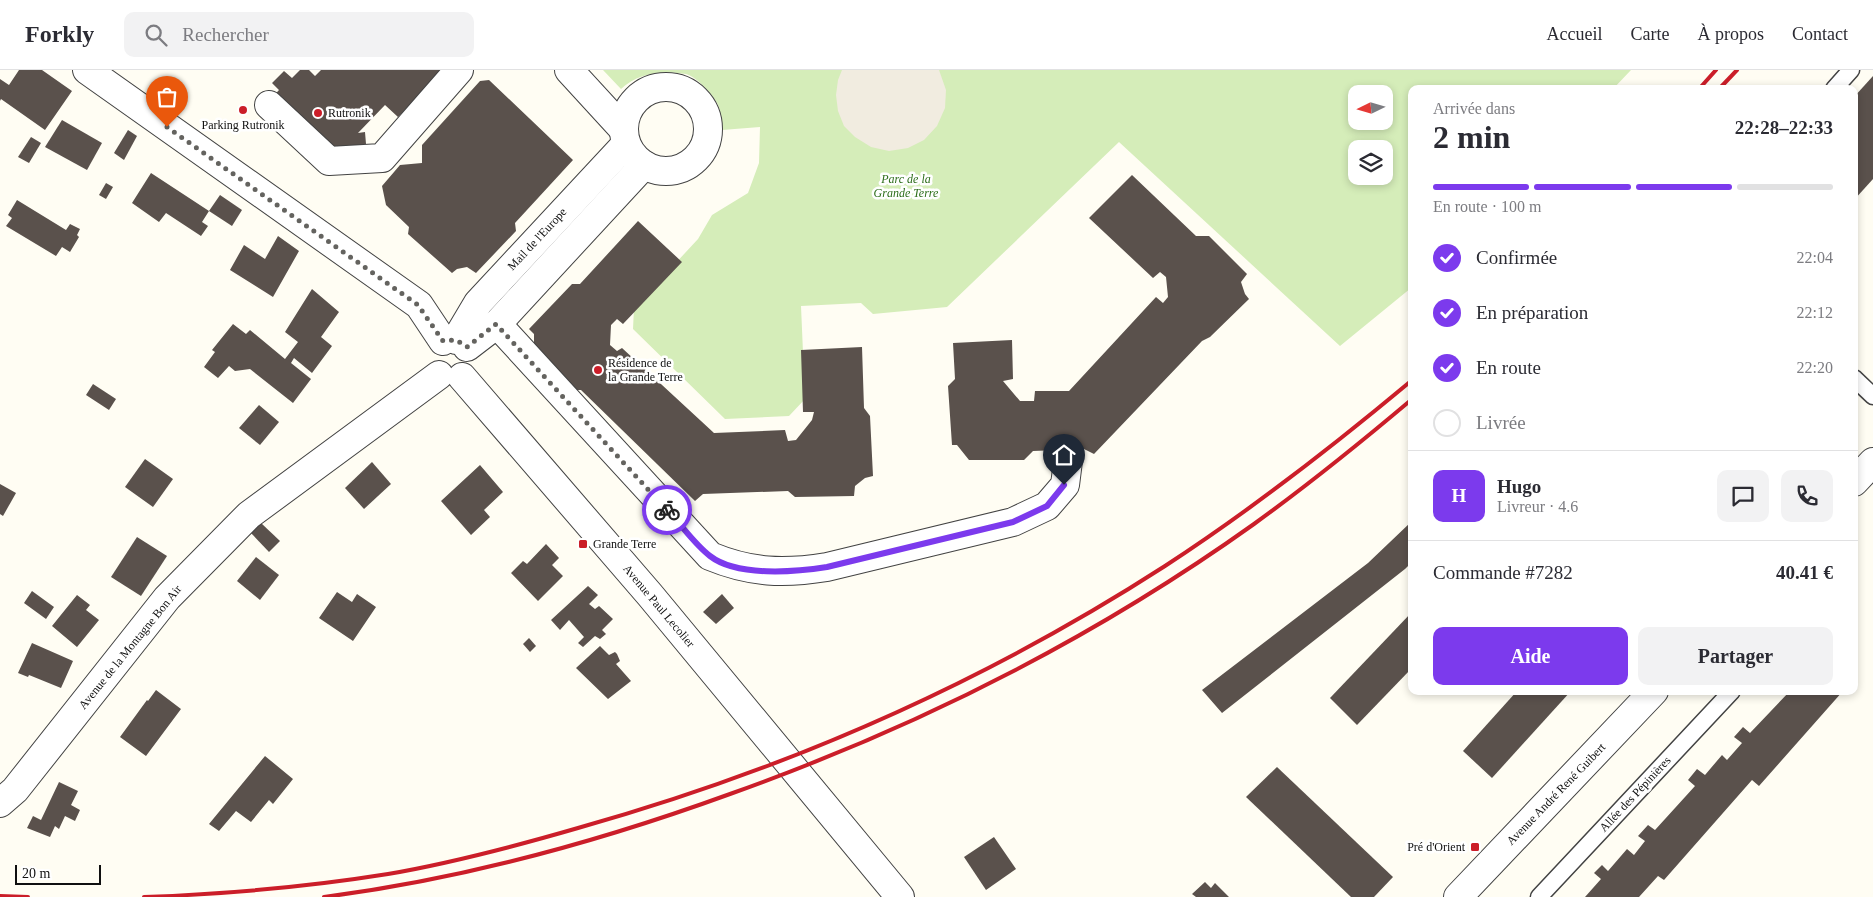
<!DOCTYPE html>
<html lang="fr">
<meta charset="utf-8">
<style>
:root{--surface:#fff;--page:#f2f2f3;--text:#2b2b33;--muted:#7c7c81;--line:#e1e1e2;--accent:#7c3aed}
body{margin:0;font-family:"Times New Roman",serif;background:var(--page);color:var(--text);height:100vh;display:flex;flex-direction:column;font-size:19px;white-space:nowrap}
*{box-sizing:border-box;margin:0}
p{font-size:16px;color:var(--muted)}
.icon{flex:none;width:28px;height:28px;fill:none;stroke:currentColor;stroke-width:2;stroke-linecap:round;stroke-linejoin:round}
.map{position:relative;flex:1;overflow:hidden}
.side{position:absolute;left:1408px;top:15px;width:450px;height:610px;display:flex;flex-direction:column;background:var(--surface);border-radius:10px;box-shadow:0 2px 8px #0003}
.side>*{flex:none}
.needle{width:32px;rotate:265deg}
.tools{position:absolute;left:1348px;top:15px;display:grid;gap:10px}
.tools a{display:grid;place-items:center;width:45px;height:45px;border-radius:10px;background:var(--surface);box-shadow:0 2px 8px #0003;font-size:25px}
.scale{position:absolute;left:15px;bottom:12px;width:86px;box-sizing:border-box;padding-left:5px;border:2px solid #101010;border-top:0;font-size:14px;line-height:18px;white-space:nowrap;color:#101010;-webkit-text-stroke:4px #fff;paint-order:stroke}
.pin{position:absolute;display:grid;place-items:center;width:42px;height:42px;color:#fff;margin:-51px -21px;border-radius:50% 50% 50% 0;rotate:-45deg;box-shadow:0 0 5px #0007}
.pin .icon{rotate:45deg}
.courier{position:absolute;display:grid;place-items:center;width:50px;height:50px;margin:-25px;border:4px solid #7c3aed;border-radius:50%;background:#fff;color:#222;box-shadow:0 1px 6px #0007}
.summary em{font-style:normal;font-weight:600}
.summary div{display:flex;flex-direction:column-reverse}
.summary{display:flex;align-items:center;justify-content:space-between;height:85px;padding:0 25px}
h1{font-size:32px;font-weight:600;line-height:38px}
.bar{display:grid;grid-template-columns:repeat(4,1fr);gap:8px 5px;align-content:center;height:60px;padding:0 25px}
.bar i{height:6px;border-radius:4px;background:var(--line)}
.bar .current{background:var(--accent)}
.bar p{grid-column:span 4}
.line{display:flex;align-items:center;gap:12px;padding:0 25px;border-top:1px solid var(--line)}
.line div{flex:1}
.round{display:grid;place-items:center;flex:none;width:52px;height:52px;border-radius:10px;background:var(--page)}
ol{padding:0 25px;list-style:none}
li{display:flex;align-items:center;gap:15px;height:55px}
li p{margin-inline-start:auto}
li .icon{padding:5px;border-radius:50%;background:var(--accent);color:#fff;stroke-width:4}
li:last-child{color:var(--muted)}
li i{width:28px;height:28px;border:2px solid var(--line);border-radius:50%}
.primary-button{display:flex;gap:10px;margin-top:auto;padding:10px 25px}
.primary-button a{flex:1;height:58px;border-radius:10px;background:var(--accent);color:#fff;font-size:20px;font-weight:600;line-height:58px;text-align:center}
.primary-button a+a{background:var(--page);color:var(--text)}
header{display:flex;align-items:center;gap:30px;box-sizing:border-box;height:70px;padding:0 25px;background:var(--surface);border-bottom:1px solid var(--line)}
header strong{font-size:24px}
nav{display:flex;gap:28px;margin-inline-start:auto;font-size:18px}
.search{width:350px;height:45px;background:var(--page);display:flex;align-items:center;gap:12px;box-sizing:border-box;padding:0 18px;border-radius:10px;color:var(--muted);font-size:19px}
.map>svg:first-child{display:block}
</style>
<header>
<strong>Forkly</strong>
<div class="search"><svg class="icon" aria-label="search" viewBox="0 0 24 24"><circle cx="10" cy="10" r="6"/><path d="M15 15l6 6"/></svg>Rechercher</div>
<nav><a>Accueil</a><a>Carte</a><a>À propos</a><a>Contact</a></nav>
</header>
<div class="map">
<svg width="1873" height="827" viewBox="0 0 1873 827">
<rect width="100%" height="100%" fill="#fffdf3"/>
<path fill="#d5edb9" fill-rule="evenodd" d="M 603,0 L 1631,0 L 1613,19 L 1411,19 L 1411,218 L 1340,276 L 1119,72 L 947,237 L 873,244 L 861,233 L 801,236 L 805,329 L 789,346 L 725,349 L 633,259 L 634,238 L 698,169 L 712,145 L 748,123 L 759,93 L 760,57 L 722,60 C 721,52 721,40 717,33 C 712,24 697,7 686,4 C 664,0 637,3 621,19 ZM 1356,24 L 1384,24 L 1384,51 L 1356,51 ZM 1356,79 L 1384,79 L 1384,106 L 1356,106 Z"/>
<path fill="#f1ece0" d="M 842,0 L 939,0 L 946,20 L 945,38 L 937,56 L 924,70 L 908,78 L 889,81 L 871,77 L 855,67 L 844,56 L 838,41 L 836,25 L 838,10 Z"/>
<g fill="#5a514c">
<path d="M 19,0 L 42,0 L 72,21 L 45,60 L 1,29 L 0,31 L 0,9 L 9,15 Z"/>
<path d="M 300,0 L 309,0 L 315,6 L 321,0 L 443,0 L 398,47 L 385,35 L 358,63 L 365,62 L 367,86 L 331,90 L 269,31 L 279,20 L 272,13 L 284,1 L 292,8 Z"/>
<path d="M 1873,6 L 1873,109 L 1854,130 L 1854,27 Z"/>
<path d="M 489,10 L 573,90 L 515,153 L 516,161 L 476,203 L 467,197 L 457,199 L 452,203 L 408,164 L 409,157 L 386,135 L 382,116 L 400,95 L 422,93 L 422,75 L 480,11 Z"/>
<path d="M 62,50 L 102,73 L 87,100 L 45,77 Z"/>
<path d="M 128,60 L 137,66 L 124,90 L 114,83 Z"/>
<path d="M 31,67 L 41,73 L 29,93 L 18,87 Z"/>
<path d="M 151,103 L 209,141 L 202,152 L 208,156 L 201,166 L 166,143 L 159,152 L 132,133 Z"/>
<path d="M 1132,105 L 1196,166 L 1209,166 L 1247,204 L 1241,212 L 1245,224 L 1249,229 L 1210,267 L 1202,271 L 1094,384 L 1084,379 L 1033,381 L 1024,390 L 969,390 L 957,375 L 952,375 L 948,316 L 955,309 L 953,273 L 1012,270 L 1013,309 L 1003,311 L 1020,331 L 1034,331 L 1035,321 L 1069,321 L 1156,227 L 1163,233 L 1168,227 L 1166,207 L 1160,202 L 1153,208 L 1089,148 Z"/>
<path d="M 106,113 L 113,117 L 106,129 L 99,125 Z"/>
<path d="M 220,125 L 242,140 L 232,156 L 209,141 Z"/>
<path d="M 17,130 L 66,160 L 70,154 L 80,159 L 77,165 L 79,167 L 70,182 L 62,177 L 56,186 L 6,156 L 12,148 L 8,145 Z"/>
<path d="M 638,151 L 682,192 L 623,254 L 617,249 L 611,255 L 610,275 L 617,281 L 622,278 L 714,363 L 785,360 L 788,371 L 796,370 L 812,350 L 814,342 L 803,342 L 801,280 L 862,277 L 864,338 L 870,346 L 873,406 L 865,408 L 855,416 L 854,426 L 795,427 L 788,421 L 703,424 L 695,431 L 581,320 L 569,320 L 534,276 L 534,264 L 529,259 L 572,214 L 580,214 Z"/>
<path d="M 278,166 L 299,181 L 273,227 L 230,200 L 244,175 L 265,189 Z"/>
<path d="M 312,219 L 339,242 L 321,267 L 332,276 L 312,303 L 294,288 L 291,293 L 311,309 L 293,333 L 250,299 L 235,301 L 229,296 L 218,308 L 204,297 L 215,282 L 212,280 L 233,254 L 246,264 L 250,260 L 285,289 L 298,272 L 285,262 Z"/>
<path d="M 93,314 L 116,329 L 109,340 L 86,325 Z"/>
<path d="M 259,335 L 279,352 L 260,375 L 239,358 Z"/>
<path d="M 145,389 L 173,409 L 153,437 L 125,417 Z"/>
<path d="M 372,392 L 391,414 L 364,439 L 345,418 Z"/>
<path d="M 480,395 L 503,422 L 484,440 L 490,447 L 471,465 L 441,431 Z"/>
<path d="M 0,414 L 16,423 L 3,446 L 0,444 Z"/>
<path d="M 1411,452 L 1411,493 L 1405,499 L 1222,643 L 1202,620 L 1368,493 Z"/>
<path d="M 261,453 L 280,471 L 269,482 L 251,463 Z"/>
<path d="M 137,467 L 167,486 L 141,526 L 111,507 Z"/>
<path d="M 546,474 L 559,488 L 552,495 L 563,506 L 538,531 L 511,503 L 523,491 L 527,494 Z"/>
<path d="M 256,487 L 279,505 L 260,530 L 237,511 Z"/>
<path d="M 588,516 L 598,525 L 589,534 L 595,539 L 599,536 L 613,549 L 602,560 L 606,564 L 600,569 L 595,566 L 583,577 L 578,573 L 584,567 L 569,550 L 560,560 L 551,550 Z"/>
<path d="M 32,521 L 54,537 L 46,549 L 24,533 Z"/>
<path d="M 337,522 L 352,532 L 357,524 L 376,537 L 353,571 L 319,548 Z"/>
<path d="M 722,524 L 734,538 L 716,554 L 703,542 Z"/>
<path d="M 77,525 L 90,535 L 86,540 L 99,550 L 77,577 L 52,556 Z"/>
<path d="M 1411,543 L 1411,599 L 1357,655 L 1330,628 Z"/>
<path d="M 529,568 L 536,576 L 530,582 L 523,574 Z"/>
<path d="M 32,573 L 73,591 L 61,618 L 29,605 L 28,607 L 18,603 Z"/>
<path d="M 600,576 L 609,585 L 615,582 L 617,584 L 620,591 L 616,594 L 631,611 L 608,629 L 576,598 Z"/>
<path d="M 156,620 L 181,639 L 146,686 L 120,667 L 147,630 L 148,631 Z"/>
<path d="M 1517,621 L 1571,621 L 1492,708 L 1463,681 Z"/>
<path d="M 1790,621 L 1843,621 L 1759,716 L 1752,710 L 1664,810 L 1658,806 L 1639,827 L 1585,827 L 1601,809 L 1594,803 L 1602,795 L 1608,801 L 1627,779 L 1634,785 L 1645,771 L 1638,766 L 1648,755 L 1655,760 L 1695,716 L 1688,710 L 1697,699 L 1705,705 L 1722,685 L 1727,690 L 1742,673 L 1734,667 L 1743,657 L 1750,663 Z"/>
<path d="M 265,686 L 293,709 L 273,734 L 269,730 L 251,752 L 236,741 L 219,761 L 209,754 Z"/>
<path d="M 1277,697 L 1393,807 L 1374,827 L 1351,827 L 1246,727 Z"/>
<path d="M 59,712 L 78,721 L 71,735 L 80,740 L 75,751 L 65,746 L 59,759 L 55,756 L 50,767 L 27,758 L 33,746 L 41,750 Z"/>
<path d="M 994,767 L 1016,799 L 986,820 L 964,787 Z"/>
<path d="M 1205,812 L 1211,818 L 1215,813 L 1229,827 L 1196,827 L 1192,824 Z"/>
</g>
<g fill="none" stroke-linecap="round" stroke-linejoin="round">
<defs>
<g id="service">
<path d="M 1834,19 L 1851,0"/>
<path d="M 1854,308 L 1873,326"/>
<path d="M 1539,827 L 1732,621"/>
</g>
<g id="minor">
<path d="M 87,0 L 419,235 L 443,271"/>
<path d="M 569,0 L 624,60"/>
<circle cx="666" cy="59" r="42"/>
<path d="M 269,35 L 329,91 L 382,88 L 459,0"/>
<path d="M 497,254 L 710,486 C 751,503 784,504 827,497 L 1013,452 L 1047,436 L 1065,415 L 1068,391"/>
<path d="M 456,270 L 478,233 L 626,74"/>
<path d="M 467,277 L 497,254 L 644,95"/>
<path d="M 462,307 L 650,525 L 900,827"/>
<path d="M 1854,412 L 1873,392"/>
<path d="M 0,733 L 15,720 L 167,528 L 249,445 L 439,305"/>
<path d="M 1458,827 L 1654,621"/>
</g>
</defs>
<use href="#service" stroke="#434343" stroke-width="19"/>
<use href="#minor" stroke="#434343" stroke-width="30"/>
<use href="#service" stroke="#fff" stroke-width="16"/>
<use href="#minor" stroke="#fff" stroke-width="28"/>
<g stroke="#cb1e29" stroke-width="4">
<path d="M 1699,19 L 1716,0"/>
<path d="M 1719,19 L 1737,0"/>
<path d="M 0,826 L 28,827"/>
<path d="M 144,827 C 225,824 307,817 388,804 C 452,793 516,776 578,758 C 785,700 985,612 1165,496 C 1251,440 1332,377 1411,311"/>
<path d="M 324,827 C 464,809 598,772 730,724 C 915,658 1093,569 1254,454 C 1308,415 1360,373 1411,330"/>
</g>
</g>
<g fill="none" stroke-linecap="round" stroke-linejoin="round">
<path stroke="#64635f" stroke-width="5" stroke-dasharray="0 9" d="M 167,57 L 418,235 L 443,271 L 456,270 L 467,277 L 496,254 L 667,440"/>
<path stroke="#7c3aed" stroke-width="6" d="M 667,440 C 681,454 694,474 710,486 C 737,507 795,502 827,497 L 1013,452 L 1047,436 L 1064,415"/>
</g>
<g fill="#cb1e29" stroke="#fff" stroke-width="2">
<circle cx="243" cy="40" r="5"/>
<circle cx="318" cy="43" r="5"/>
<circle cx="598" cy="300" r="5"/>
<rect x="578" y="469" width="10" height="10" rx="2.5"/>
<rect x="1470" y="772" width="10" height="10" rx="2.5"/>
</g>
<g text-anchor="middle" stroke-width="5" stroke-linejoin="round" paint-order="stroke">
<g font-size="12" fill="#101010" stroke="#fff" text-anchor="start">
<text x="328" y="47">Rutronik</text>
<text x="243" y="59" text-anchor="middle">Parking Rutronik</text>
<text x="608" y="297">Résidence de<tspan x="608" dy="14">la Grande Terre</tspan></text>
<text x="593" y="478">Grande Terre</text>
<text x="1465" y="781" text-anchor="end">Pré d'Orient</text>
</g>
<g font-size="12" font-style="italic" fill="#2d6e1b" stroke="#fff">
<text x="906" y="113">Parc de la<tspan x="906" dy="14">Grande Terre</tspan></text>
</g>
<g font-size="12" fill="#101010" stroke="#fff">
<text transform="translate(537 169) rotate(-47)" y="4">Mail de l'Europe</text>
<text transform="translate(659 536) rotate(50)" y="4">Avenue Paul Lecolier</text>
<text transform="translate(130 577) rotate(-51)" y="4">Avenue de la Montagne Bon Air</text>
<text transform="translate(1556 724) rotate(-46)" y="4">Avenue André René Guibert</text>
<text transform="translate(1635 724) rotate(-47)" y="4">Allée des Pépinières</text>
</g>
</g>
</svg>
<div class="tools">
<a><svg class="needle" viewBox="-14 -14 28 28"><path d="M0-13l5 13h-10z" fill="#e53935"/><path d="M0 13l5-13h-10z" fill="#7c7c81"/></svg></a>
<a><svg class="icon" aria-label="layers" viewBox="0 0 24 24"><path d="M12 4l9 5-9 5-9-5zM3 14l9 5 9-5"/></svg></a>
</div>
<div class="scale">20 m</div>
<div class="pin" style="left:167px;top:57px;background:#ea580c"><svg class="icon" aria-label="bag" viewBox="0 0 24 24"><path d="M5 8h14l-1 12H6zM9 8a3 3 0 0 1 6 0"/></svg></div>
<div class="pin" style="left:1064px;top:415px;background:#1f2937"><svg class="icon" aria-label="home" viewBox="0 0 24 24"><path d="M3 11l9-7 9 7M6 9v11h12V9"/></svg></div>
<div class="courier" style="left:667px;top:440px"><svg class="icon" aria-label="bike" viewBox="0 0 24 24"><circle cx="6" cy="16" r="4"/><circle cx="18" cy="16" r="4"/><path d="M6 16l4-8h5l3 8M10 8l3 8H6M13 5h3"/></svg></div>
<section class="side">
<div class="summary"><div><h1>2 min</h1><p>Arrivée dans</p></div><em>22:28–22:33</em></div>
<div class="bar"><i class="current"></i><i class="current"></i><i class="current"></i><i></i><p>En route · 100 m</p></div>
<ol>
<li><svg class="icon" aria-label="check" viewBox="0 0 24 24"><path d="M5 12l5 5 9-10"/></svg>Confirmée<p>22:04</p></li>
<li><svg class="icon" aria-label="check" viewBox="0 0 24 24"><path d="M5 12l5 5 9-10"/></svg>En préparation<p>22:12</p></li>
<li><svg class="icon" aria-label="check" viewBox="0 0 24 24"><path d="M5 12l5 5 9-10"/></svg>En route<p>22:20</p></li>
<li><i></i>Livrée</li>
</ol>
<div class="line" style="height:90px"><b class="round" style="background:var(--accent);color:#fff">H</b><div><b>Hugo</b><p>Livreur · 4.6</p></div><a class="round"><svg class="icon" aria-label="chat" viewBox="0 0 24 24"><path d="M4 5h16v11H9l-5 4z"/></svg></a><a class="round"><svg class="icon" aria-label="phone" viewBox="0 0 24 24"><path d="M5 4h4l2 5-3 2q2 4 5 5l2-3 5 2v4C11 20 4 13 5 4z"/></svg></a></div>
<div class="line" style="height:65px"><div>Commande #7282</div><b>40.41 €</b></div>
<div class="primary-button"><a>Aide</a><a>Partager</a></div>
</section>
</div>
